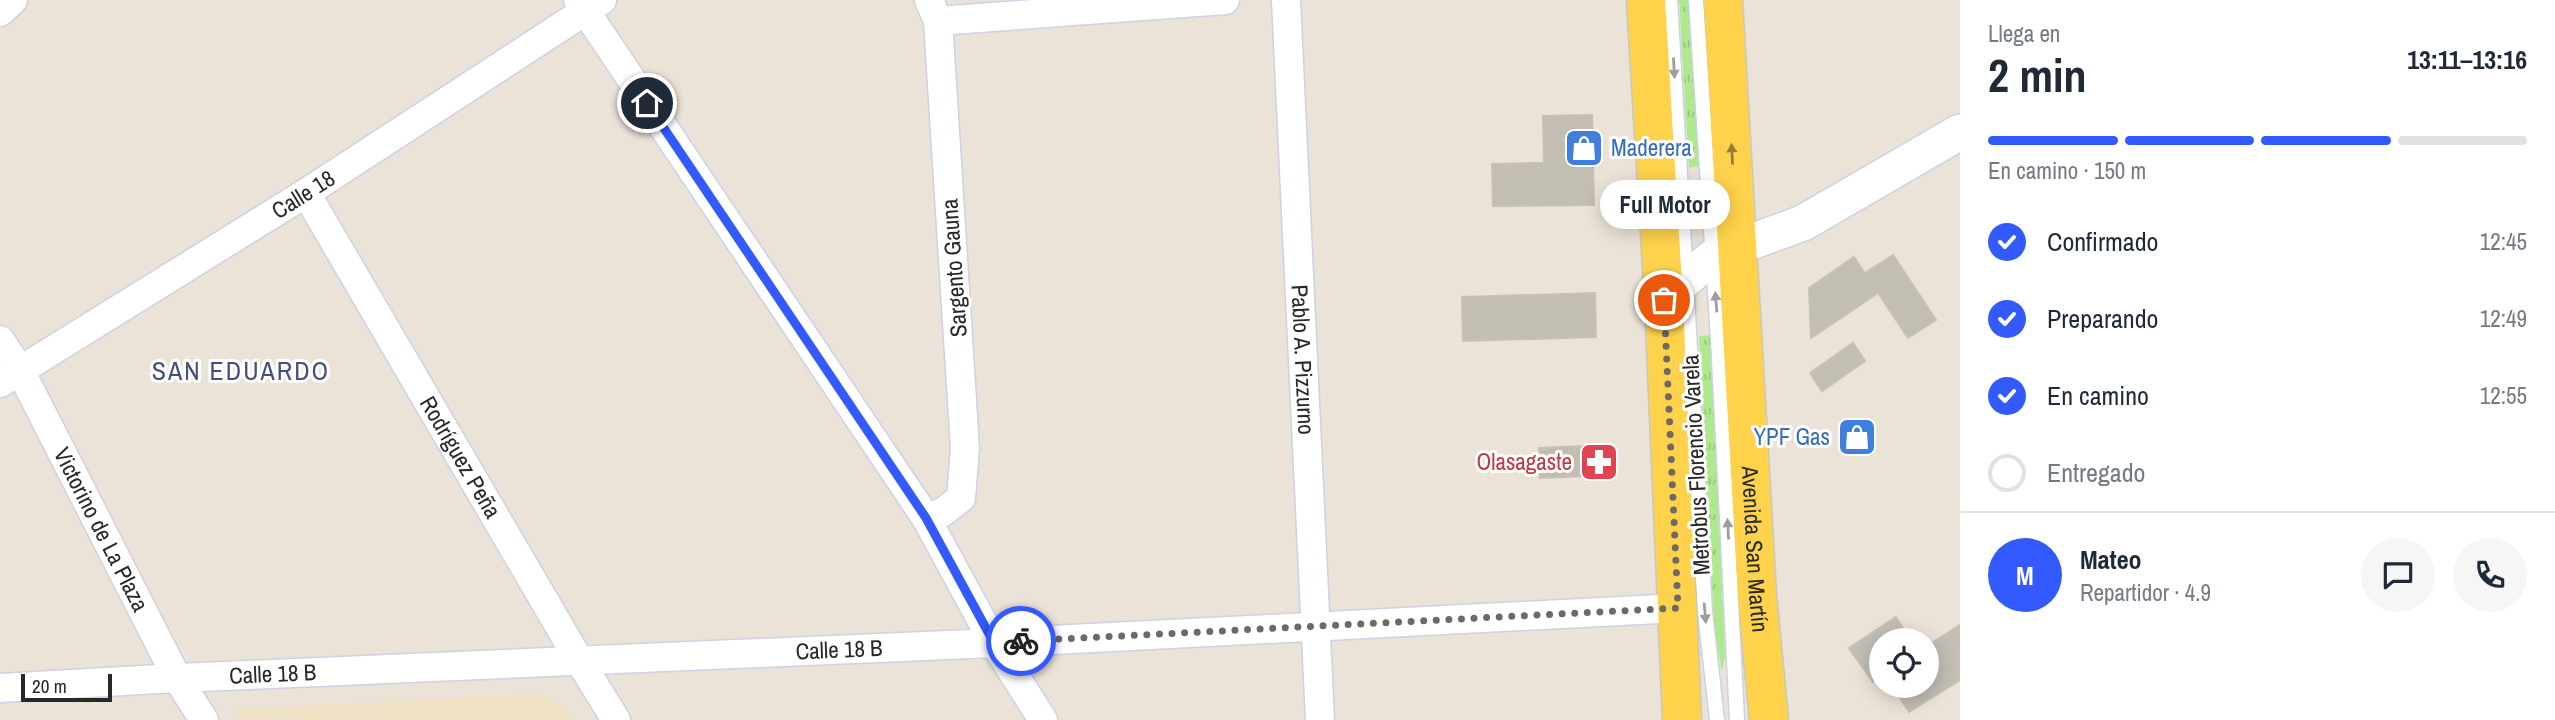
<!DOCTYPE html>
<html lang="es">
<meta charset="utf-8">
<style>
:root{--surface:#fff;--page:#f6f6f7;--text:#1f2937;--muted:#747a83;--line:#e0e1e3;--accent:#325aff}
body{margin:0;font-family:"Archivo Narrow",sans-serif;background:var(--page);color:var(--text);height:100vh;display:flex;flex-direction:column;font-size:26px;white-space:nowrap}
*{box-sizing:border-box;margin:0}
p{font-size:23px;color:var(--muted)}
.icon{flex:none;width:38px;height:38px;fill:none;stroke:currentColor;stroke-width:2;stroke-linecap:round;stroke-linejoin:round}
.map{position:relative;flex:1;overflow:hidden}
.drawer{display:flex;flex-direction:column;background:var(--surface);width:595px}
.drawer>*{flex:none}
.fabs{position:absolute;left:1869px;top:628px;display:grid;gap:14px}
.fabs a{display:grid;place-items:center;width:70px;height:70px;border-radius:50%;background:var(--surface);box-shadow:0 4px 18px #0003;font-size:35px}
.scale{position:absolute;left:21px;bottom:18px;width:91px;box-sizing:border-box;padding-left:7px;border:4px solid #282828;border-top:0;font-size:19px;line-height:24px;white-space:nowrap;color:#282828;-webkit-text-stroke:5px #fff;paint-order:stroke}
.pin{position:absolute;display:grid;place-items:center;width:60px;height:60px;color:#fff;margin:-30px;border:4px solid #fff;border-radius:50%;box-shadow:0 2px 7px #0007}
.courier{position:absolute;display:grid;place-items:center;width:70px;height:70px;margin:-35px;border:5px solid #325aff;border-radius:50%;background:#fff;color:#222;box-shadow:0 2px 9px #0007}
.bubble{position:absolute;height:49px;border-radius:24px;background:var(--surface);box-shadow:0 4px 18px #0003;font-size:23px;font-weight:700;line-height:49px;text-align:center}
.headline em{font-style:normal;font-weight:700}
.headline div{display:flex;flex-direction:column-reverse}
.headline{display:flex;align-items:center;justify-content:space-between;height:119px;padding:0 28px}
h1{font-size:46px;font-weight:700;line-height:52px}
.bar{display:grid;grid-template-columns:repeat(4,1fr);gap:10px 7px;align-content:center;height:84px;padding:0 28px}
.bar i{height:9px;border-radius:5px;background:var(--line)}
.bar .selected{background:var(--accent)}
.bar p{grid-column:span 4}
.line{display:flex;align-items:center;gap:18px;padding:0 28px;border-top:2px solid var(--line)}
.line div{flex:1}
.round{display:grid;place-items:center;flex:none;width:74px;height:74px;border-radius:37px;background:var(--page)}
ol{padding:0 28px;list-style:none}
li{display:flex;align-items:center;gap:21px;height:77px}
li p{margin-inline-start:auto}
li .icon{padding:7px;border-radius:50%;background:var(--accent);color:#fff;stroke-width:4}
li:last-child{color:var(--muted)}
li i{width:38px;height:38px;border:4px solid var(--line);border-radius:50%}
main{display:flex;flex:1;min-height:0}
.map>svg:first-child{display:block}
</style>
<main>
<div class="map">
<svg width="1960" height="720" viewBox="0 0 1960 720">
<defs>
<pattern id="grass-tufts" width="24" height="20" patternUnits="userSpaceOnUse" patternTransform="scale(1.75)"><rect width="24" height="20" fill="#aee98e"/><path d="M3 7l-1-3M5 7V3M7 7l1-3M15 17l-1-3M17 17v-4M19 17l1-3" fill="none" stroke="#96c87a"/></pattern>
</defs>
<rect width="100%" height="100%" fill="#ece3d8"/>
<path fill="#f0e2c5" d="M 540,694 L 563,707 L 573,720 L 237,720 L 237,709 Z"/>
<g fill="url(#grass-tufts)">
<path d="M 1679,0 L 1688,0 L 1699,166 L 1689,168 Z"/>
<path d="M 1711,335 L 1725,658 L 1722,671 L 1714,628 L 1699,336 Z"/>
</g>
<g fill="#c3beb4" stroke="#c8c0b2" stroke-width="2">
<path d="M 1592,115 L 1593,162 L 1544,163 L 1543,116 Z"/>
<path d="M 1593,162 L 1594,205 L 1493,206 L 1492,164 Z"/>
<path d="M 1893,255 L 1936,320 L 1908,338 L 1865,273 Z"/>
<path d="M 1854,257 L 1878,293 L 1811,338 L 1809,288 Z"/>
<path d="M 1595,293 L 1596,337 L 1463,341 L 1462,297 Z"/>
<path d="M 1853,343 L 1865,361 L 1822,391 L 1810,373 Z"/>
<path d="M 1609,445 L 1610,475 L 1540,478 L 1539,448 Z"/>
<path d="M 1896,617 L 1911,640 L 1881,640 L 1881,676 L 1873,682 L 1849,648 Z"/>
<path d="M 1960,625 L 1960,680 L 1909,712 L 1892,686 L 1927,686 L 1927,646 Z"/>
</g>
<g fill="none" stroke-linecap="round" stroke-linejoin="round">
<defs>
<g id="service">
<path d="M 1670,0 L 1705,611 L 1717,720"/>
<path d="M 1696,0 L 1718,338 L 1737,720"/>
</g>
<g id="minor">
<path d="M 578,0 L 926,518 L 994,643 L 1043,720"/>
<path id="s1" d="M 1286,0 L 1320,720"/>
<path d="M 0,12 L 13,0"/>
<path d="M 938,21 L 1225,0"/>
<path id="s2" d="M 306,193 L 579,660 L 616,720"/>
<path id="s3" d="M 0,340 L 20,370 L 177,678 L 204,720"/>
<path id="s4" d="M 0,383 L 306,193 L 602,0"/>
<path d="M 926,518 L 943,512 L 961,498 L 965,448 L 938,21 L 929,0"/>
<path id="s5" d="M 0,688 L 177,678 L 994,643 L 1679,608"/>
</g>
<path id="tertiary" d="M 1664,301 L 1686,279 L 1712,258 L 1737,247 L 1803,223 L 1960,132"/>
<g id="primary">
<path d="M 1646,0 L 1664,301 L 1682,720"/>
<path id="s6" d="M 1723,0 L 1757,595 L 1769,720"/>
</g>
</defs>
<use href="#service" stroke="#cdd1e3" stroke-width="17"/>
<use href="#minor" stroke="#cdd1e3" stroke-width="31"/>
<use href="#tertiary" stroke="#cdd1e3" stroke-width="38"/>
<use href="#primary" stroke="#c7c7c7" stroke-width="41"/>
<use href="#service" stroke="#fff" stroke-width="14"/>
<use href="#minor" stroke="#fff" stroke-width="28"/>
<use href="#tertiary" stroke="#fff" stroke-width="35"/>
<use href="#primary" stroke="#fed34b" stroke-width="38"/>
</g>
<defs><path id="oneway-solid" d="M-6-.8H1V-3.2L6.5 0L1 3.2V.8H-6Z" transform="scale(1.75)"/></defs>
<g fill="#9e9e9e">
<use href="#oneway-solid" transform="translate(1674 68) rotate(87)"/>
<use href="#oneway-solid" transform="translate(1716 302) rotate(-95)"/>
<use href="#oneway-solid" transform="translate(1728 529) rotate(-93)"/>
<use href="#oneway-solid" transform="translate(1705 613) rotate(85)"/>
</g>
<use fill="#937e3a" href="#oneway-solid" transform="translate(1732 154) rotate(-93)"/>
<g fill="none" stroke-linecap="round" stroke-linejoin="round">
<path stroke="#6d6966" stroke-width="7" stroke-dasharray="0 12.6" d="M 1021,641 L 1678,608 L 1664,300"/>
<path stroke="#325aff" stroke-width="9" d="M 647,103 L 926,518 L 994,643 L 1021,641"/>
</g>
<defs>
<symbol id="shop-square" viewBox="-11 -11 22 22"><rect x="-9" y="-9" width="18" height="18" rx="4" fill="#3f7fe0" stroke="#fff"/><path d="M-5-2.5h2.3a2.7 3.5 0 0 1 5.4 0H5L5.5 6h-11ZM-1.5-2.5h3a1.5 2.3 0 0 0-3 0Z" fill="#fff"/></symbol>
<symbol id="pharmacy-square" viewBox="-11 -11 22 22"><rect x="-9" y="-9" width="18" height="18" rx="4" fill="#e0444e" stroke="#fff"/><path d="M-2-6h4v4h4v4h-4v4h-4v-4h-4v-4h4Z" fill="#fff"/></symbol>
</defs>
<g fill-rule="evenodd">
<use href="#shop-square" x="1562" y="126" width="44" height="44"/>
<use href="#shop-square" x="1835" y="415" width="44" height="44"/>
<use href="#pharmacy-square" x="1577" y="440" width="44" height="44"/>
</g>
<g text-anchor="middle" stroke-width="6" stroke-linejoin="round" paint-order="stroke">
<g font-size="23" fill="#366cbe" stroke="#fff" text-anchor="start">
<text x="1611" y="156">Maderera</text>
<text x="1830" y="445" text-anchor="end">YPF Gas</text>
</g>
<g font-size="23" fill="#282828" stroke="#fff">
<text dy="8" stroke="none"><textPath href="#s4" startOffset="357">Calle 18</textPath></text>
<text transform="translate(954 268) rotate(-94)" y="8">Sargento Gauna</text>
<text dy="8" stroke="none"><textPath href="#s1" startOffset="360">Pablo A. Pizzurno</textPath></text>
<text dy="8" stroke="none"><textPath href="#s2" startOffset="306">Rodríguez Peña</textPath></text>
<text transform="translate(1696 465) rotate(-93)" y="8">Metrobus Florencio Varela</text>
<text dy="8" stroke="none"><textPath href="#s3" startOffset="215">Victorino de La Plaza</textPath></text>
<text dy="8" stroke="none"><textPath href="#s6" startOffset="550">Avenida San Martín</textPath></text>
<text dy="8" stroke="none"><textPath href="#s5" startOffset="840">Calle 18 B</textPath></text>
<text dy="8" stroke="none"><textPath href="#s5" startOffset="273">Calle 18 B</textPath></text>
</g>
<g font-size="23" fill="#be3a42" stroke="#fff" text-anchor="end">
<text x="1572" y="470">Olasagaste</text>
</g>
<g font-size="26" letter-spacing="2" fill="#454f7d" stroke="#fff">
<text x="241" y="380">SAN EDUARDO</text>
</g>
</g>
</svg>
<div class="fabs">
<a><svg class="icon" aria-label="locate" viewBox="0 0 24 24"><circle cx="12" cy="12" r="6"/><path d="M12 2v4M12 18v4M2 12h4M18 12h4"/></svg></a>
</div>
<div class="scale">20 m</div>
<div class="pin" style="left:1664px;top:300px;background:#ea580c"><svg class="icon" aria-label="bag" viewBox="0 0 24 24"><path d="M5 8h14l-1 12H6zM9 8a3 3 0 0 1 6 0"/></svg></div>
<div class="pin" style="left:647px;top:103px;background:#1f2937"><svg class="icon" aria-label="home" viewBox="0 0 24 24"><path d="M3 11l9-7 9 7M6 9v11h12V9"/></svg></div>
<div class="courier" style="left:1021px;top:641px"><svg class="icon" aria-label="bike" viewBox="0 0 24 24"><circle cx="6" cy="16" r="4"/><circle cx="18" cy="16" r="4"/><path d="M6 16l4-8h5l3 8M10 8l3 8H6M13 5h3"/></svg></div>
<div class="bubble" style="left:1600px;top:180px;width:130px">Full Motor</div>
</div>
<section class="drawer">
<div class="headline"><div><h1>2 min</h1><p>Llega en</p></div><em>13:11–13:16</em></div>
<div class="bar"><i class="selected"></i><i class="selected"></i><i class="selected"></i><i></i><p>En camino · 150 m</p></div>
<ol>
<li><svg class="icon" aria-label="check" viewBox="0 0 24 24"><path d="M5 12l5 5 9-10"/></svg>Confirmado<p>12:45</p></li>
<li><svg class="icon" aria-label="check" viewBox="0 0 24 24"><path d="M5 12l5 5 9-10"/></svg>Preparando<p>12:49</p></li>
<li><svg class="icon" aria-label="check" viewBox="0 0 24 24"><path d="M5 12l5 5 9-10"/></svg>En camino<p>12:55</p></li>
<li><i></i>Entregado</li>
</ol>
<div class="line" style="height:126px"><b class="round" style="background:var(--accent);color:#fff">M</b><div><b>Mateo</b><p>Repartidor · 4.9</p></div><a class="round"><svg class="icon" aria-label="chat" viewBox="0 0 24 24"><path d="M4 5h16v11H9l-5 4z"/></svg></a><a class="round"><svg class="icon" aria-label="phone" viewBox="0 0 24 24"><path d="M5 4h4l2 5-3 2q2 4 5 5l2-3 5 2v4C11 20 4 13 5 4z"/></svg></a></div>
</section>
</main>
